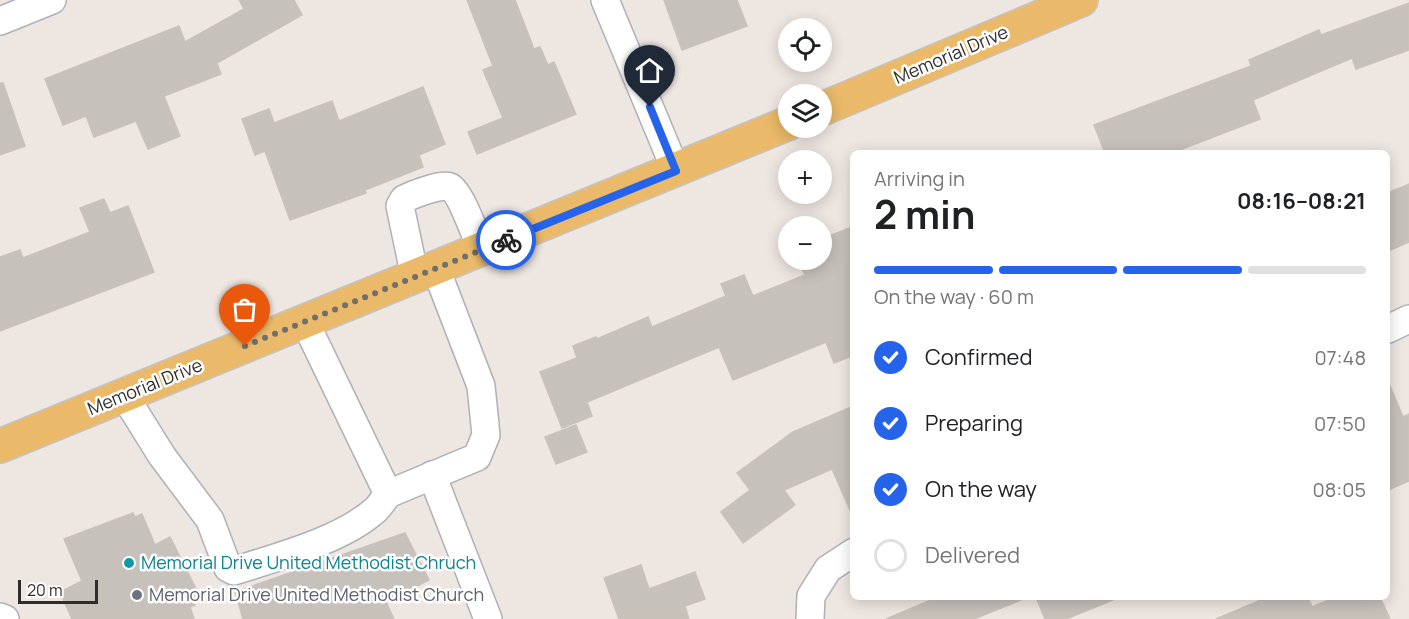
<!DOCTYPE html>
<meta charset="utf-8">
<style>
:root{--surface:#fff;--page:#f2f2f2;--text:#202124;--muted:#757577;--line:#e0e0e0;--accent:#2563eb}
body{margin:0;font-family:Manrope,sans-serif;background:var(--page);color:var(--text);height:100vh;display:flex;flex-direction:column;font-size:22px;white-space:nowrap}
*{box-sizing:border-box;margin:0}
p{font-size:20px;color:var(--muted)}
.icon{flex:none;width:33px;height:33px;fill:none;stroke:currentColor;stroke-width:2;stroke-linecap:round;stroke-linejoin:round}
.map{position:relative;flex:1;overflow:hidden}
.drawer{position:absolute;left:850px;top:150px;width:540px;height:450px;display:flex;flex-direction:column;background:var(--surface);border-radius:9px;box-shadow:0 3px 15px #0003}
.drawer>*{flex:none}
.controls{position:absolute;left:778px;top:18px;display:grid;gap:12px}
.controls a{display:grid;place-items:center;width:54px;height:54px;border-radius:50%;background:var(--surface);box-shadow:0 3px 15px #0003;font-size:30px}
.scale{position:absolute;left:18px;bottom:15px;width:80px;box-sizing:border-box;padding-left:6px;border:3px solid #2d2d2d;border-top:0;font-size:16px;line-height:21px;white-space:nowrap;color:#2d2d2d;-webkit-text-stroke:4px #fff;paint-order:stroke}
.pin{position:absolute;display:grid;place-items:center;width:51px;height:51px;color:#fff;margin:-62px -26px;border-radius:50% 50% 50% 0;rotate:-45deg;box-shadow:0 0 6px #0007}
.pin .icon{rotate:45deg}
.courier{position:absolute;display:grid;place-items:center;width:60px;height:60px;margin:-30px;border:4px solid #2563eb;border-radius:50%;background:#fff;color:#222;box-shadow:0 2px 8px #0007}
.summary em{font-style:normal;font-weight:700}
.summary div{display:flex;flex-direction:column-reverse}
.summary{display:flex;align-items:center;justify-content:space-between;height:102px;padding:0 24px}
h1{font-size:39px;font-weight:700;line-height:45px}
.bar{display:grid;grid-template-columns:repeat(4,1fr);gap:9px 6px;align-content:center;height:72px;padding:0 24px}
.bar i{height:8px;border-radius:4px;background:var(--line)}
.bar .current{background:var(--accent)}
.bar p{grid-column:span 4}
ol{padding:0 24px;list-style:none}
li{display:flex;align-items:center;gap:18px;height:66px}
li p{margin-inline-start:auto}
li .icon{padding:6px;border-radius:50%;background:var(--accent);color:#fff;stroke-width:4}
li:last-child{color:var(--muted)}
li i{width:33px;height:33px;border:3px solid var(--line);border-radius:50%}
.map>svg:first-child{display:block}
</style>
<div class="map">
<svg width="1409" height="619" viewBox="0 0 1409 619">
<rect width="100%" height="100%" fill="#eee6e1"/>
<g fill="#c7c1bc" stroke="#c9c2ba" stroke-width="1.5">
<path d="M 239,0 L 294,0 L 302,15 L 217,63 L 221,74 L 164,96 L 180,136 L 148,149 L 136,121 L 94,137 L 86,116 L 63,125 L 45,79 L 179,26 L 185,42 L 244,9 Z"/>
<path d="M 467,0 L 515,0 L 534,49 L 540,47 L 548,65 L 554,62 L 576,114 L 477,154 L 468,132 L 503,118 L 483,70 L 493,66 Z"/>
<path d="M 664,0 L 737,0 L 747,26 L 682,50 Z"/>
<path d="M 1409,3 L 1409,50 L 1356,69 L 1352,58 L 1253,100 L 1260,119 L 1172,153 L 1105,153 L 1094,125 L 1251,66 L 1249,60 L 1319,30 L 1321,35 Z"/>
<path d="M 0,83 L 3,83 L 25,146 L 0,155 Z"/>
<path d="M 423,87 L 445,144 L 419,155 L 423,167 L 365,190 L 366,193 L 290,220 L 265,151 L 255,155 L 242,119 L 269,109 L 274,123 L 332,101 L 339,121 Z"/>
<path d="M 1409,184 L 1409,242 L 1388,251 L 1388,193 Z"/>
<path d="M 104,199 L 110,213 L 128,206 L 154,272 L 0,331 L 0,257 L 20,250 L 23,258 L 90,232 L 80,208 Z"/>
<path d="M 854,226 L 854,355 L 834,363 L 826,342 L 733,380 L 719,347 L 587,402 L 592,416 L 562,428 L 540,372 L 577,358 L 573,346 L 596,337 L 597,339 L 648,317 L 652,327 L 726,296 L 721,284 L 744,275 L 753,296 L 805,275 L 798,260 L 822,260 L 822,239 Z"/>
<path d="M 1388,381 L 1403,417 L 1409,414 L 1409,481 L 1388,490 Z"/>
<path d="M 854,406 L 854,519 L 832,469 L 784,490 L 795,505 L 743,543 L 721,512 L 750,490 L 737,473 L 793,432 Z"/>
<path d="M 576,425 L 587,452 L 556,464 L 545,437 Z"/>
<path d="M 133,513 L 135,517 L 142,514 L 155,545 L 170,537 L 198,593 L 193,599 L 195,605 L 190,607 L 194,619 L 72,619 L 60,592 L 82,581 L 64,539 Z"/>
<path d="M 405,533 L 429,580 L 386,602 L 394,619 L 243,619 L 235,592 Z"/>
<path d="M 641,565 L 649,589 L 695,572 L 705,599 L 685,606 L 689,619 L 619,619 L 604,578 Z"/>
<path d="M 938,597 L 1026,597 L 1026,598 L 974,619 L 886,619 Z"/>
<path d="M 1036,597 L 1118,597 L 1118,598 L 1066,619 L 1045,619 Z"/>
<path d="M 1268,597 L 1308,597 L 1312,607 L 1336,597 L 1380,597 L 1390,619 L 1216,619 Z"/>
</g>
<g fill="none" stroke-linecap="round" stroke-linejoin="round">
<defs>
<g id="minor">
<path d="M 605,0 L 676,171"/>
<path d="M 0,21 L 52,0"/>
<path d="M 415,277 L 400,206 L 404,199 C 412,195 442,183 450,187 C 461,193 476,237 482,250"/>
<path d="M 305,322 L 388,494 L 477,457 L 486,435 L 481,386 L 436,269"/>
<path d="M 1388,329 L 1409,319"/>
<path d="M 124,395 L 162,456 L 210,520 L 228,568 L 234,571 C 277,557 339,541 373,512 C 379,508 383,500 388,494"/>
<path d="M 432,475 L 488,619"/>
<path d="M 0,617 L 5,619"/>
<path d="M 810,619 L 811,596 L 828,569 L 854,552"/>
</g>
<g id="major">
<path d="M 822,109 L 1081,0"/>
<path d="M 0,446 L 789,123"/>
</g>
</defs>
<use href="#minor" stroke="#adb1b8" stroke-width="30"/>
<use href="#major" stroke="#c4c4c4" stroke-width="36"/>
<use href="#minor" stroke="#fff" stroke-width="27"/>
<use href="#major" stroke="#eab969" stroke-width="33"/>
</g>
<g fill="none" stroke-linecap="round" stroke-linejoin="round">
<path stroke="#716e6c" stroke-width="6" stroke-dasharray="0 10.8" d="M 245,346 L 506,240"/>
<path stroke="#2563eb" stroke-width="8" d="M 506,240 L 676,171 L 650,107"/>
</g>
<circle fill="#0f9aa8" stroke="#fff" stroke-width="2" cx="129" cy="563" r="6"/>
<circle fill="#6b7280" stroke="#fff" stroke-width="2" cx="137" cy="595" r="6"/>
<g text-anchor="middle" stroke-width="5" stroke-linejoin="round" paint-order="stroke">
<g font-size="18" fill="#2d2d2d" stroke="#fff">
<text transform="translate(951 55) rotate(-23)" y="6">Memorial Drive</text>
<text transform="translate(145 387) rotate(-22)" y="6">Memorial Drive</text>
</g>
<g font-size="18" fill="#0d838f" stroke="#fff" text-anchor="start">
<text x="141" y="569">Memorial Drive United Methodist Chruch</text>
</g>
<g font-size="18" fill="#5b616d" stroke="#fff" text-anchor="start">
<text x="149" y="601">Memorial Drive United Methodist Church</text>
</g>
</g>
</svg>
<div class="controls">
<a><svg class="icon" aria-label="locate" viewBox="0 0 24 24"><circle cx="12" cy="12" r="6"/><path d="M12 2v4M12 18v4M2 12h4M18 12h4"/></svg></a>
<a><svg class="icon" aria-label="layers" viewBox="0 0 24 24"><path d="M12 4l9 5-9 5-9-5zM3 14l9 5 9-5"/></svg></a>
<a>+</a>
<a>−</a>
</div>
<div class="scale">20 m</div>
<div class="pin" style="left:245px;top:346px;background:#ea580c"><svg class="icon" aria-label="bag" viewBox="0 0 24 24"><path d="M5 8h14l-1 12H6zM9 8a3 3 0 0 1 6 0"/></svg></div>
<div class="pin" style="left:650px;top:107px;background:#1f2937"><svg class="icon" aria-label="home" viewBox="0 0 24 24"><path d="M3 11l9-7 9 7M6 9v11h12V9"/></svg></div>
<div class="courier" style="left:506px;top:240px"><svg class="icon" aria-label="bike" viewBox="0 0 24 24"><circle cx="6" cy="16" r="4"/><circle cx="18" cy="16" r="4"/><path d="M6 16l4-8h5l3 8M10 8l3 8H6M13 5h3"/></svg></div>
<section class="drawer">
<div class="summary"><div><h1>2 min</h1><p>Arriving in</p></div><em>08:16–08:21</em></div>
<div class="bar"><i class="current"></i><i class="current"></i><i class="current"></i><i></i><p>On the way · 60 m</p></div>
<ol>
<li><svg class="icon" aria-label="check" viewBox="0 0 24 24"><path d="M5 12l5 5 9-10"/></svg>Confirmed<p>07:48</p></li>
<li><svg class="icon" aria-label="check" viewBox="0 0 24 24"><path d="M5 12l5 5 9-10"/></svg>Preparing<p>07:50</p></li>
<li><svg class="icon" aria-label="check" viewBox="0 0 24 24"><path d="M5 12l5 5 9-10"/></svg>On the way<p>08:05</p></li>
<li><i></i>Delivered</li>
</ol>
</section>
</div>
